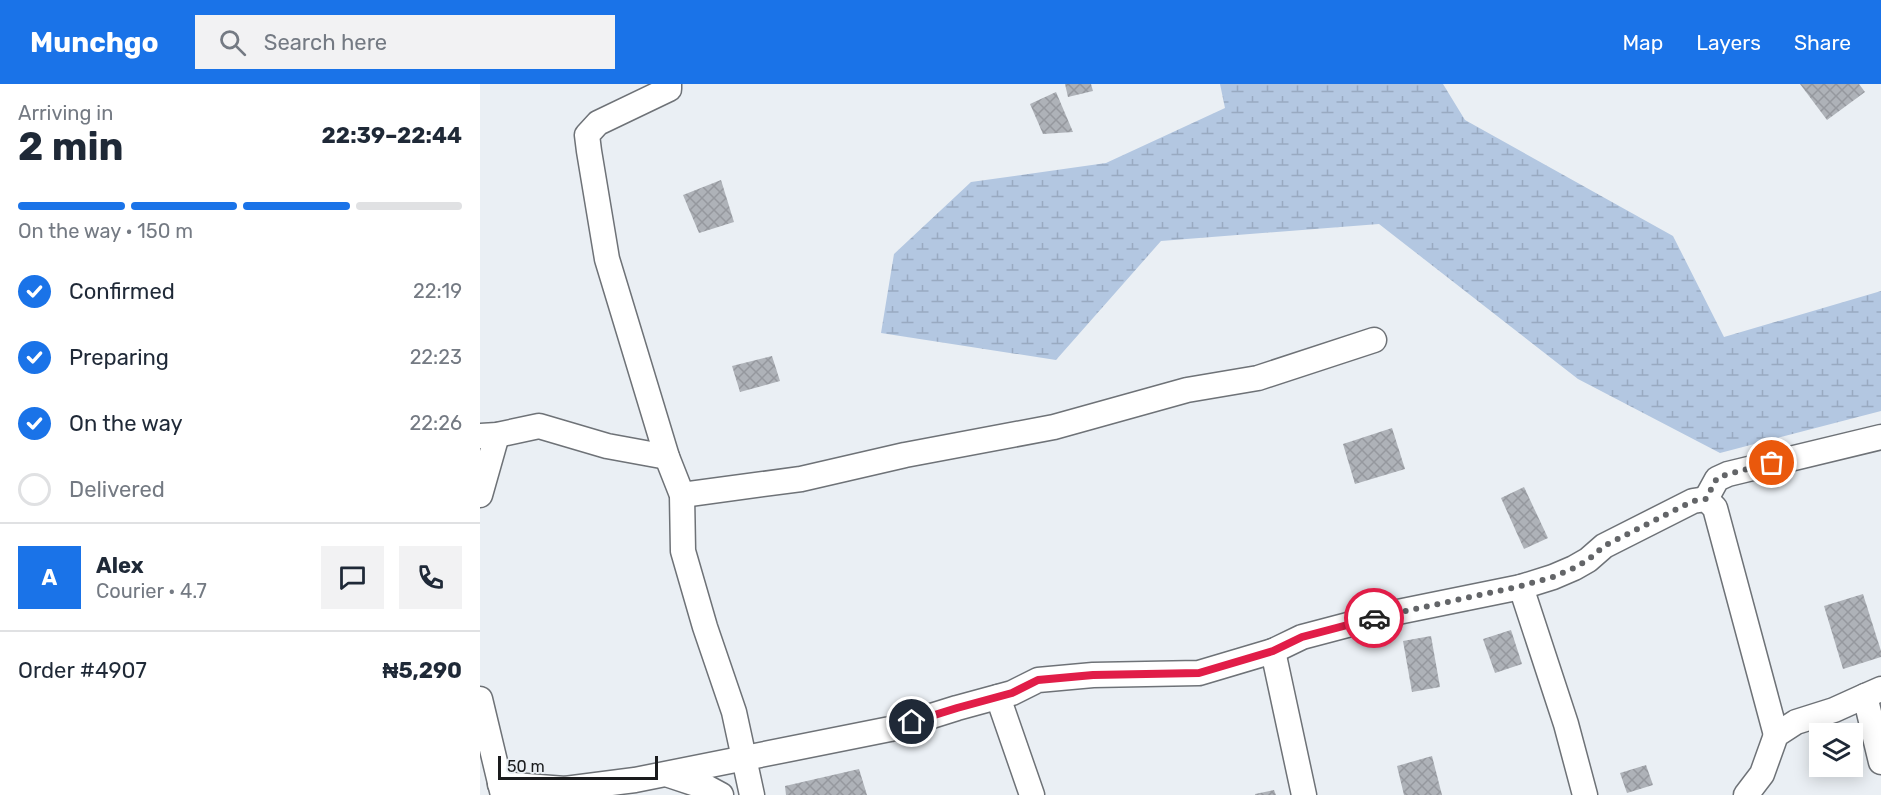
<!DOCTYPE html>
<meta charset="utf-8">
<style>
:root{--surface:#fff;--page:#f2f2f3;--text:#1f2937;--muted:#747a83;--line:#e0e1e3;--accent:#1a73e8}
body{margin:0;font-family:Rubik,sans-serif;background:var(--page);color:var(--text);height:100vh;display:flex;flex-direction:column;font-size:22px;white-space:nowrap}
*{box-sizing:border-box;margin:0}
p{font-size:20px;color:var(--muted)}
.icon{flex:none;width:33px;height:33px;fill:none;stroke:currentColor;stroke-width:2;stroke-linecap:round;stroke-linejoin:round}
.map{position:relative;flex:1;overflow:hidden}
.sheet{display:flex;flex-direction:column;background:var(--surface);width:480px}
.sheet>*{flex:none}
.buttons{position:absolute;left:1329px;top:639px;display:grid;gap:12px}
.buttons a{display:grid;place-items:center;width:54px;height:54px;border-radius:0px;background:var(--surface);box-shadow:0 3px 15px #0003;font-size:30px}
.scale{position:absolute;left:18px;bottom:15px;width:160px;box-sizing:border-box;padding-left:6px;border:3px solid #1a1b1d;border-top:0;font-size:16px;line-height:21px;white-space:nowrap;color:#1a1b1d;-webkit-text-stroke:4px #eaeff4;paint-order:stroke}
.pin{position:absolute;display:grid;place-items:center;width:51px;height:51px;color:#fff;margin:-26px;border:3px solid #fff;border-radius:50%;box-shadow:0 2px 6px #0007}
.courier{position:absolute;display:grid;place-items:center;width:60px;height:60px;margin:-30px;border:4px solid #e11d48;border-radius:50%;background:#fff;color:#222;box-shadow:0 2px 8px #0007}
.headline em{font-style:normal;font-weight:700}
.headline div{display:flex;flex-direction:column-reverse}
.headline{display:flex;align-items:center;justify-content:space-between;height:102px;padding:0 18px}
h1{font-size:39px;font-weight:700;line-height:45px}
.bar{display:grid;grid-template-columns:repeat(4,1fr);gap:9px 6px;align-content:center;height:72px;padding:0 18px}
.bar i{height:8px;border-radius:4px;background:var(--line)}
.bar .on{background:var(--accent)}
.bar p{grid-column:span 4}
.line{display:flex;align-items:center;gap:15px;padding:0 18px;border-top:2px solid var(--line)}
.line div{flex:1}
.round{display:grid;place-items:center;flex:none;width:63px;height:63px;border-radius:0px;background:var(--page)}
ol{padding:0 18px;list-style:none}
li{display:flex;align-items:center;gap:18px;height:66px}
li p{margin-inline-start:auto}
li .icon{padding:6px;border-radius:50%;background:var(--accent);color:#fff;stroke-width:4}
li:last-child{color:var(--muted)}
li i{width:33px;height:33px;border:3px solid var(--line);border-radius:50%}
header{display:flex;align-items:center;gap:36px;box-sizing:border-box;height:84px;padding:0 30px;background:var(--accent);color:#fff}
header strong{font-size:28px}
nav{display:flex;gap:33px;margin-inline-start:auto;font-size:21px}
.search{width:420px;height:54px;background:var(--page);display:flex;align-items:center;gap:15px;box-sizing:border-box;padding:0 21px;border-radius:0px;color:var(--muted);font-size:22px}
main{display:flex;flex:1;min-height:0}
.map>svg:first-child{display:block}
</style>
<header>
<strong>Munchgo</strong>
<div class="search"><svg class="icon" aria-label="search" viewBox="0 0 24 24"><circle cx="10" cy="10" r="6"/><path d="M15 15l6 6"/></svg>Search here</div>
<nav><a>Map</a><a>Layers</a><a>Share</a></nav>
</header>
<main>
<section class="sheet">
<div class="headline"><div><h1>2 min</h1><p>Arriving in</p></div><em>22:39–22:44</em></div>
<div class="bar"><i class="on"></i><i class="on"></i><i class="on"></i><i></i><p>On the way · 150 m</p></div>
<ol>
<li><svg class="icon" aria-label="check" viewBox="0 0 24 24"><path d="M5 12l5 5 9-10"/></svg>Confirmed<p>22:19</p></li>
<li><svg class="icon" aria-label="check" viewBox="0 0 24 24"><path d="M5 12l5 5 9-10"/></svg>Preparing<p>22:23</p></li>
<li><svg class="icon" aria-label="check" viewBox="0 0 24 24"><path d="M5 12l5 5 9-10"/></svg>On the way<p>22:26</p></li>
<li><i></i>Delivered</li>
</ol>
<div class="line" style="height:108px"><b class="round" style="background:var(--accent);color:#fff">A</b><div><b>Alex</b><p>Courier · 4.7</p></div><a class="round"><svg class="icon" aria-label="chat" viewBox="0 0 24 24"><path d="M4 5h16v11H9l-5 4z"/></svg></a><a class="round"><svg class="icon" aria-label="phone" viewBox="0 0 24 24"><path d="M5 4h4l2 5-3 2q2 4 5 5l2-3 5 2v4C11 20 4 13 5 4z"/></svg></a></div>
<div class="line" style="height:78px"><div>Order #4907</div><b>₦5,290</b></div>
</section>
<div class="map">
<svg width="1401" height="711" viewBox="0 0 1401 711">
<defs>
<pattern id="wetland-marsh" width="20" height="14" patternUnits="userSpaceOnUse" patternTransform="scale(1.5)"><rect width="20" height="14" fill="#b3c7e1"/><path d="M1 5h8M5 5V1M11 12h8M15 12V8" fill="none" stroke="#99aac1"/></pattern>
<pattern id="building-cross-hatch" width="8" height="8" patternUnits="userSpaceOnUse" patternTransform="scale(1.5)"><rect width="8" height="8" fill="#aeb2b8"/><path d="M0 0l8 8M0 8l8-8" fill="none" stroke="#95989e"/></pattern>
</defs>
<rect width="100%" height="100%" fill="#eaeff4"/>
<path fill="url(#wetland-marsh)" d="M 740,0 L 963,0 L 985,36 L 1193,152 L 1244,253 L 1401,207 L 1401,327 L 1240,369 L 1098,295 L 899,140 L 681,157 L 576,276 L 401,249 L 414,170 L 491,98 L 626,79 L 745,24 Z"/>
<g fill="url(#building-cross-hatch)">
<path d="M 585,0 L 611,0 L 613,7 L 588,13 Z"/>
<path d="M 1320,0 L 1379,0 L 1385,8 L 1347,36 Z"/>
<path d="M 576,8 L 593,48 L 563,50 L 550,20 Z"/>
<path d="M 241,96 L 254,138 L 219,149 L 203,111 Z"/>
<path d="M 292,272 L 300,297 L 260,308 L 252,282 Z"/>
<path d="M 912,344 L 925,385 L 875,400 L 863,360 Z"/>
<path d="M 1044,403 L 1068,454 L 1044,465 L 1021,414 Z"/>
<path d="M 1383,510 L 1401,567 L 1401,573 L 1363,585 L 1344,522 Z"/>
<path d="M 1031,546 L 1042,580 L 1015,589 L 1003,555 Z"/>
<path d="M 951,552 L 960,603 L 932,608 L 923,557 Z"/>
<path d="M 952,672 L 962,711 L 924,711 L 917,682 Z"/>
<path d="M 1166,681 L 1173,701 L 1147,709 L 1140,689 Z"/>
<path d="M 379,685 L 387,711 L 306,711 L 305,702 Z"/>
<path d="M 794,706 L 796,711 L 775,711 L 775,710 Z"/>
</g>
<g fill="none" stroke-linecap="round" stroke-linejoin="round">
<defs>
<g id="street">
<path d="M 189,0 L 189,5 L 118,39 L 107,51 L 109,67 L 127,175 L 187,373 L 202,411 L 203,467 L 225,543 L 254,628 L 272,711"/>
<path d="M 0,352 L 17,351 L 59,342 L 127,362 L 187,373"/>
<path d="M 0,411 L 17,351"/>
<path d="M 202,411 L 321,395 L 425,371 L 574,343 L 707,306 L 778,294 L 894,256"/>
<path d="M 1226,415 L 1237,395 L 1248,390 L 1401,353"/>
<path d="M 1041,503 L 1086,640 L 1105,711"/>
<path d="M 793,567 L 824,711"/>
<path d="M 1401,605 L 1385,612 L 1401,678"/>
<path d="M 518,613 L 552,711"/>
<path d="M 0,615 L 23,711"/>
<path d="M 189,691 L 228,704 L 241,711"/>
<path d="M 20,700 L 85,705 L 155,696 L 410,645 L 477,624 L 532,609 L 558,596 L 613,591 L 719,589 L 793,567 L 822,553 L 913,529 L 1041,503 L 1073,493 L 1094,484 L 1108,476 L 1124,462 L 1213,417 L 1226,415 L 1235,424 L 1296,651"/>
<path d="M 1266,711 L 1282,690 L 1296,651 L 1316,638 L 1354,626 L 1385,612"/>
</g>
</defs>
<use href="#street" stroke="#6e7277" stroke-width="27"/>
<use href="#street" stroke="#fff" stroke-width="24"/>
</g>
<g fill="none" stroke-linecap="round" stroke-linejoin="round">
<path stroke="#636568" stroke-width="6" stroke-dasharray="0 10.8" d="M 894,534 L 1041,502 L 1073,493 L 1094,484 L 1108,476 L 1124,462 L 1213,417 L 1226,415 L 1237,394 L 1248,390 L 1292,379"/>
<path stroke="#e11d48" stroke-width="8" d="M 432,638 L 477,624 L 532,609 L 558,596 L 613,591 L 719,589 L 793,567 L 822,553 L 894,534"/>
</g>
</svg>
<div class="buttons">
<a><svg class="icon" aria-label="layers" viewBox="0 0 24 24"><path d="M12 4l9 5-9 5-9-5zM3 14l9 5 9-5"/></svg></a>
</div>
<div class="scale">50 m</div>
<div class="pin" style="left:1292px;top:379px;background:#ea580c"><svg class="icon" aria-label="bag" viewBox="0 0 24 24"><path d="M5 8h14l-1 12H6zM9 8a3 3 0 0 1 6 0"/></svg></div>
<div class="pin" style="left:432px;top:638px;background:#1f2937"><svg class="icon" aria-label="home" viewBox="0 0 24 24"><path d="M3 11l9-7 9 7M6 9v11h12V9"/></svg></div>
<div class="courier" style="left:894px;top:534px"><svg class="icon" aria-label="car" viewBox="0 0 24 24"><path d="M5 17H2v-5l4-1 3-4h7l3 4 3 1v5h-3M9 17h6M6 11h13"/><circle cx="7" cy="17" r="2"/><circle cx="17" cy="17" r="2"/></svg></div>
</div>
</main>
